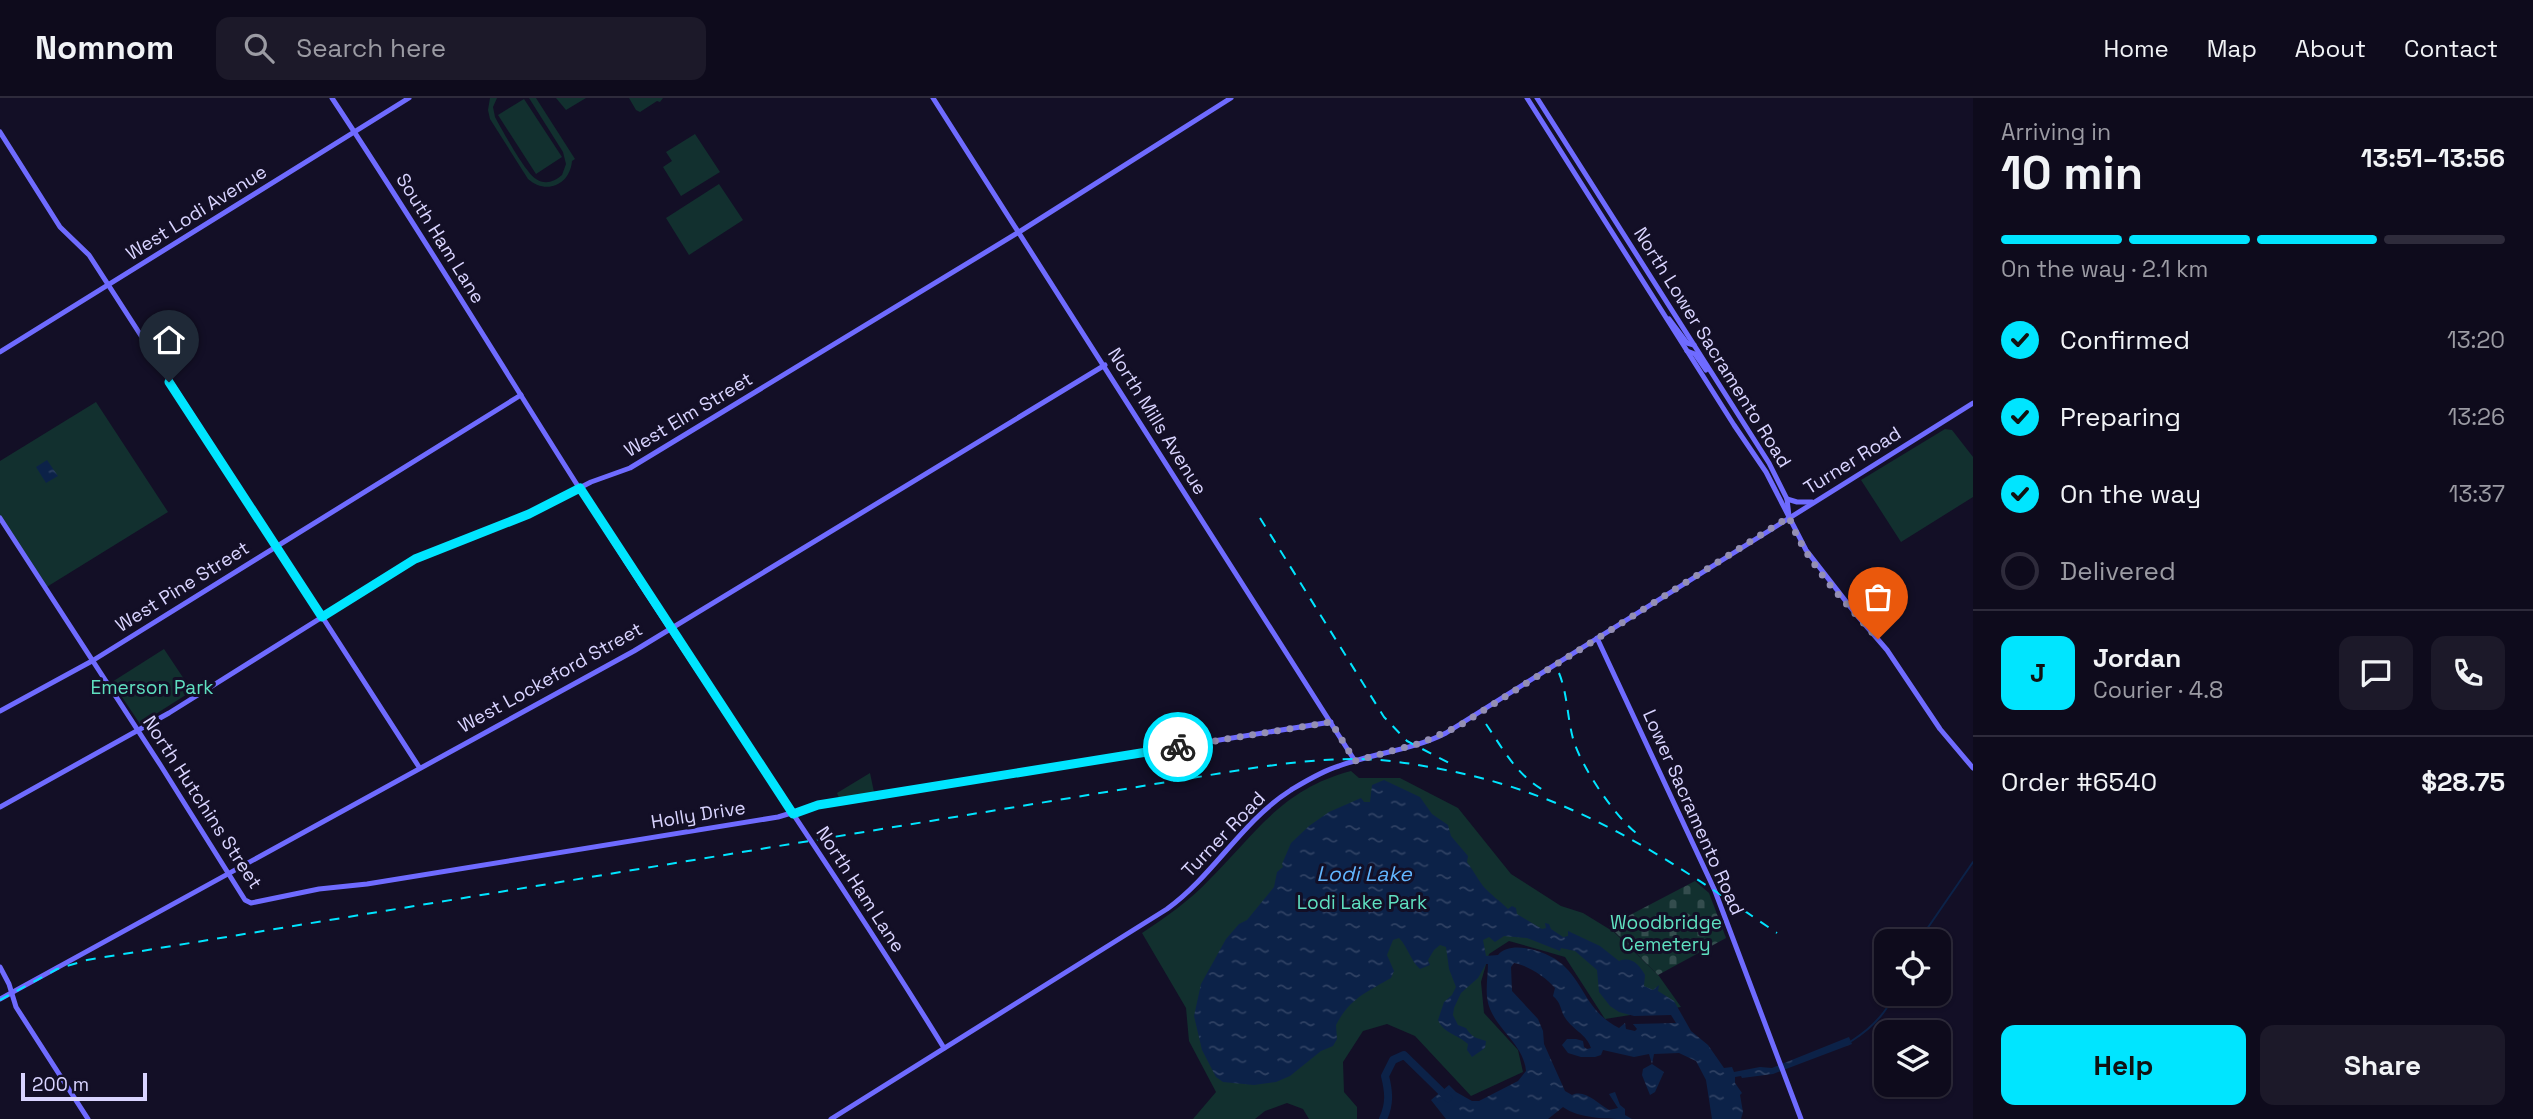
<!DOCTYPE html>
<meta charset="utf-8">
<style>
:root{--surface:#0e0b1c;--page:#1c1929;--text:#f1f3f6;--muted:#9b9ba3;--line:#2e2b3b;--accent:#00e5ff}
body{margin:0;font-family:"Space Grotesk",sans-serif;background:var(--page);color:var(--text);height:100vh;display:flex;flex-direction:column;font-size:26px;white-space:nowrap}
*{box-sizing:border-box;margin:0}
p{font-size:23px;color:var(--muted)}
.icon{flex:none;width:38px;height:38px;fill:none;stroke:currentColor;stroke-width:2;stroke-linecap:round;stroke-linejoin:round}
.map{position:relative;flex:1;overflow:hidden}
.panel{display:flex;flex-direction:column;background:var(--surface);width:560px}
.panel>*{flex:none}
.controls{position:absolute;left:1874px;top:831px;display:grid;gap:14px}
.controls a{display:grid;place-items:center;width:77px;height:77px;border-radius:14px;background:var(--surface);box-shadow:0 2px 5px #0004,0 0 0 2px var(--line);font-size:35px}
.scale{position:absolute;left:21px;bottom:18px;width:126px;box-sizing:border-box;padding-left:7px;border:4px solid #d9d4ff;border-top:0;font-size:19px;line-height:24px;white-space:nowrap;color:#d9d4ff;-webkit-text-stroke:5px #130f26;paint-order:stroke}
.pin{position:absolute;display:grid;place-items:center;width:60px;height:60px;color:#fff;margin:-72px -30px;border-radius:50% 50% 50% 0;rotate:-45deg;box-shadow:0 0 7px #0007}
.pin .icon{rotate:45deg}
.courier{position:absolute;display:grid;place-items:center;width:70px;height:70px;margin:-35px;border:5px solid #00e5ff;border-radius:50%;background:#fff;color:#222;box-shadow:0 2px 9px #0007}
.headline em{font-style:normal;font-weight:700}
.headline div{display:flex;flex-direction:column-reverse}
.headline{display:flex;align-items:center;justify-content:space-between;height:119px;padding:0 28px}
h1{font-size:46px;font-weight:700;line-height:52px}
.bar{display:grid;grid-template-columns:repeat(4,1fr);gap:10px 7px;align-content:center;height:84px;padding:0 28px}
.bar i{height:9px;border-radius:5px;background:var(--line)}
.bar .current{background:var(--accent)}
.bar p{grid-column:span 4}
.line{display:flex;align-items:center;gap:18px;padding:0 28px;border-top:2px solid var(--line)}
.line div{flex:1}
.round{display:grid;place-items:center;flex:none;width:74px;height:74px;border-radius:14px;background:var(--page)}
ol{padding:0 28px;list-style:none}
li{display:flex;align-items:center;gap:21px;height:77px}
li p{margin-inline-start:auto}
li .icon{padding:7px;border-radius:50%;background:var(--accent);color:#111;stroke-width:4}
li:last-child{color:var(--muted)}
li i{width:38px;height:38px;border:4px solid var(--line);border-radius:50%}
.cta{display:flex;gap:14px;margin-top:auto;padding:14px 28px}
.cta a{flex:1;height:80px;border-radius:14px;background:var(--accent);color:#111;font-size:28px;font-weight:700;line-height:80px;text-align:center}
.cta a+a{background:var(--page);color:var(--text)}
header{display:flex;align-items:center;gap:42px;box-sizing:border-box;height:98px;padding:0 35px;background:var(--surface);border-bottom:2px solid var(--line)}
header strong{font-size:33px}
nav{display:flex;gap:38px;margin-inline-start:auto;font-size:24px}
.search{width:490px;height:63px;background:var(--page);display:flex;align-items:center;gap:18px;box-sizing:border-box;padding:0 24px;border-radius:14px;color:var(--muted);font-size:26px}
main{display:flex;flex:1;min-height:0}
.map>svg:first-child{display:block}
</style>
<header>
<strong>Nomnom</strong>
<div class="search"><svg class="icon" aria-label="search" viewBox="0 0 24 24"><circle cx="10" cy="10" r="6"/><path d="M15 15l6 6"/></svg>Search here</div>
<nav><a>Home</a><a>Map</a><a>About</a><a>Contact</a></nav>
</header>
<main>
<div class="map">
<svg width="1973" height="1021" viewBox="0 0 1973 1021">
<defs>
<pattern id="cemetery-stones" width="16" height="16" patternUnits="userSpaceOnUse" patternTransform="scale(1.75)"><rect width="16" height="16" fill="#12302f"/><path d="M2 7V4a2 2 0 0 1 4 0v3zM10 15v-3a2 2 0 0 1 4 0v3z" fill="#344d4e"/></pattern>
<pattern id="water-ripples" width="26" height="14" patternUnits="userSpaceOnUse" patternTransform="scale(1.75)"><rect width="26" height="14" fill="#0c2248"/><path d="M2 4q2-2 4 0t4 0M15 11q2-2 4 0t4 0" fill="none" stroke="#2f4163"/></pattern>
</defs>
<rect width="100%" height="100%" fill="#130f26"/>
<g fill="#12302f">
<path d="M 490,0 L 497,0 L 493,9 L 495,19 C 502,32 525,74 536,81 C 545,87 554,84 562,77 L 566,66 L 563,54 L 529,0 L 536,0 L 575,61 L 572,63 C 570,87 546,97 528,81 L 490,21 L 488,12 Z"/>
<path d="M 556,0 L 586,0 L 566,12 Z"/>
<path d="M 629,0 L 663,0 L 660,4 L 657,3 L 640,14 L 636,12 Z"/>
<path d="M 524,1 L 562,59 L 536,76 L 498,17 Z"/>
<path d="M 695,36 L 720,74 L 681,98 L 663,69 L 672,63 L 666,54 Z"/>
<path d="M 719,86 L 743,122 L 689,157 L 666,120 Z"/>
<path d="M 96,304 L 168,414 L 45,490 L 0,422 L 0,363 Z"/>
<path d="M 1945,331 L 1952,332 L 1973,359 L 1973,399 L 1901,444 L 1861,382 Z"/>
<path d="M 164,551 L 192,593 L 140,626 L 112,584 Z"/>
<path d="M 1351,673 L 1359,680 L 1400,680 L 1458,710 L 1511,776 L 1561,808 L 1583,815 L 1614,834 L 1659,878 L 1681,909 L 1605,921 L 1565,859 L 1509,843 L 1489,856 L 1481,884 L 1484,915 L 1518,952 L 1523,974 L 1471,998 L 1415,938 L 1387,926 L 1363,933 L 1343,964 L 1344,994 L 1357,1009 L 1357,1021 L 1309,1021 L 1303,1011 L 1287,1005 L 1265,1013 L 1255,1021 L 1193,1021 L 1216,994 L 1189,943 L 1186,910 L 1142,835 C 1166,819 1189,803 1209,782 C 1256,735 1282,691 1351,673 Z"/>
<path d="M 870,675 L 874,694 L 839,700 L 837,695 Z"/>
</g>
<path fill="url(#cemetery-stones)" d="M 1695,783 L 1709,795 L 1726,840 L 1658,877 L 1609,828 Z"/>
<g fill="url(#water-ripples)" fill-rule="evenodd">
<path d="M 47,362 L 58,378 L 46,385 L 36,369 Z"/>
<path d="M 1384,682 L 1420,699 L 1432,716 L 1448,727 L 1451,738 L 1468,758 L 1467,764 C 1473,772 1477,780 1483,788 C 1491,797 1500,803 1508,811 L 1512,808 L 1516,810 L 1517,816 L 1542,831 L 1546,830 L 1545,825 L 1549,826 L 1551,831 L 1563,839 L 1568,838 L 1568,833 L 1600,848 L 1619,863 C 1631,858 1639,866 1645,877 L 1644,888 L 1653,892 L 1659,887 L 1658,893 L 1674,903 L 1691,933 L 1708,947 L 1724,970 L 1732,969 L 1734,974 L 1760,969 L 1772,970 L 1849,939 L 1852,946 L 1773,976 L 1742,980 L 1741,978 L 1735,979 L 1735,985 L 1742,995 L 1740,997 L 1743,1014 L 1741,1021 L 1712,1021 L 1706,982 L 1696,963 L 1679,955 L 1654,956 L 1652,966 L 1664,974 L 1655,994 L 1650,997 L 1642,977 L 1643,971 L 1652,966 L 1649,956 L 1634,959 L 1603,952 L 1601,957 L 1595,959 L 1581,959 L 1568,955 L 1562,947 L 1567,941 L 1576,941 L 1583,943 L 1584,949 L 1587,951 L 1591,950 C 1587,936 1571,931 1564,918 C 1560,910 1561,905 1553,898 L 1555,890 C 1546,879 1527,867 1514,865 L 1511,869 L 1512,893 L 1538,921 L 1543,933 L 1544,946 L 1565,993 L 1572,997 C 1585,991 1597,1005 1609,1012 L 1618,1010 L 1609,996 L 1615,994 L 1620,1007 L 1625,1011 L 1625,1017 L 1632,1021 C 1609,1021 1579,1021 1563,1009 L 1548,1021 L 1446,1021 L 1431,1002 L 1449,987 L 1456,994 L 1472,1003 L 1479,1003 L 1518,983 L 1526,973 C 1524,948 1499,933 1490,911 C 1484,897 1488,880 1488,866 L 1486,866 L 1478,880 L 1461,895 L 1454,910 L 1453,917 L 1458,927 L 1466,930 C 1472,940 1477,940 1486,943 L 1485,950 L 1472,959 L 1467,952 L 1468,946 C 1457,936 1444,936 1438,922 L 1444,904 L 1452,897 L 1456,889 L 1449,871 L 1446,849 L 1440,847 L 1434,852 L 1428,862 L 1430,867 L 1420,871 C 1410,862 1408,849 1399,840 L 1393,842 L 1387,857 L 1394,873 L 1391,880 C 1367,894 1350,900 1336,927 L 1337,941 L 1333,948 L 1321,953 L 1290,978 L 1276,984 L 1254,987 L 1223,984 L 1216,979 L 1202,952 L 1194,918 L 1201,886 L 1226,841 L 1239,826 L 1247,822 L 1274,789 L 1277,774 L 1283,769 L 1282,766 L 1291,745 L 1309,728 L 1329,714 L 1361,700 L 1364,704 L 1370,704 L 1372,687 ZM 1504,838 L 1527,840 L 1560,853 L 1561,850 L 1575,853 L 1597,872 L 1599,894 L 1610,908 L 1619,914 L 1634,918 L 1671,917 L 1676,925 L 1633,926 L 1637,931 L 1635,933 L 1626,931 L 1625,925 L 1619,930 C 1586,913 1586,888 1562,866 C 1549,854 1511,841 1498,857 L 1486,858 L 1483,842 L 1489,839 L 1495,844 Z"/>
</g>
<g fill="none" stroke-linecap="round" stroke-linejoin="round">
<g stroke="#0c2248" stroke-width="2">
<path d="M 1918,844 L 1973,764"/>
<path d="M 1850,944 C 1869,932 1886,917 1894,896"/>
</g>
<path stroke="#0c2248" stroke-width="8" d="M 1383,1021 C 1390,1006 1389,994 1385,978 L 1393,962 L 1404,957 L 1448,1000"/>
<g stroke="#6f6bff" stroke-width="5">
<path d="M 332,0 C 441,164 541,334 649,499 C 747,649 850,797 944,950"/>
<path d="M 933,0 L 1355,663"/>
<path d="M 1527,0 L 1734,327 L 1766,374 L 1806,452 L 1855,515 L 1887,552 L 1940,631 L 1973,670"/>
<path d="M 1537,0 L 1769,365 L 1787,401 L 1789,418"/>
<path d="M 0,34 L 60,129 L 89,157 L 419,669"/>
<path d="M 1669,221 L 1687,245 L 1694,247"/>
<path d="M 1687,253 L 1695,256 L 1706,272"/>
<path d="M 0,254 L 409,0"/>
<path d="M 1787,401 L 1797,404 L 1812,404"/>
<path d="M 0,420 L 161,668 L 245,802 L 251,805 L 319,791 L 367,786 L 778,719 L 818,707 L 1331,624"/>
<path d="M 1597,540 L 1715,793 L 1801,1021"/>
<path d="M 0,613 L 92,563 L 521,297"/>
<path d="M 0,709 L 169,615 L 415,461 L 529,416 L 591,384 L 630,370 L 1019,134 L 1231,0"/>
<path d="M 0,869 L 9,886 L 16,909 L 88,1021"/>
<path d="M 0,901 L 634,553 L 1105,267"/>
<path d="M 831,1021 L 1167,811 C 1214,777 1242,723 1291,692 C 1306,683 1322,673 1339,668 C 1374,655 1413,652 1446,635 L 1973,305"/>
</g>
<g stroke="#00e5ff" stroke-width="2" stroke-dasharray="10 9" stroke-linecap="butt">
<path d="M 1260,420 L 1384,619 L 1407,643 L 1453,667"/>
<path d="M 1559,575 C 1568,597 1567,621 1574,644 C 1583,671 1614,717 1636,735"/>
<path d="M 1486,626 C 1503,651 1516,676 1543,692"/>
<path d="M 0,902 L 57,871 L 87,862 L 1161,685 C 1226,675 1291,661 1356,661 C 1389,661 1419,667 1451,673 C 1581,700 1670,762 1777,835"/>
</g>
</g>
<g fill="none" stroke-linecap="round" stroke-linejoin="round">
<path stroke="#948fb3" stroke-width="7" stroke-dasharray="0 12.6" d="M 1178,649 L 1331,624 L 1355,663 L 1421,645 L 1459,628 L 1789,419 C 1806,466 1846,505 1878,541"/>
<path stroke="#00e5ff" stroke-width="9" d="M 169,284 L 322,519 L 415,461 L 529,416 L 580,390 L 793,716 L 818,707 L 1178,649"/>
</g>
<g text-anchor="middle" stroke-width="6" stroke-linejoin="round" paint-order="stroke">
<g font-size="19" fill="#d9d4ff" stroke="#130f26">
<text transform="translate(196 114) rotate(-32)" y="7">West Lodi Avenue</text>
<text transform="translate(441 140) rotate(58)" y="7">South Ham Lane</text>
<text transform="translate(1713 249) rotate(58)" y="7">North Lower Sacramento Road</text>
<text transform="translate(688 316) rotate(-31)" y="7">West Elm Street</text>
<text transform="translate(1158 323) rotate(58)" y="7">North Mills Avenue</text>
<text transform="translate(1852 362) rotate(-32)" y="7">Turner Road</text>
<text transform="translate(182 488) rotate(-32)" y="7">West Pine Street</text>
<text transform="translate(550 579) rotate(-29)" y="7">West Lockeford Street</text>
<text transform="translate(203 704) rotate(57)" y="7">North Hutchins Street</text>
<text transform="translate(1694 714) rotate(66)" y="7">Lower Sacramento Road</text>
<text transform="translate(698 716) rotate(-9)" y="7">Holly Drive</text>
<text transform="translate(1223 736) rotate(-46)" y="7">Turner Road</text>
<text transform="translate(861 791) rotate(57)" y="7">North Ham Lane</text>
</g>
<g font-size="19" fill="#5fe0c0" stroke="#130f26">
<text x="152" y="596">Emerson Park</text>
<text x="1362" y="811">Lodi Lake Park</text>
<text x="1666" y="831">Woodbridge<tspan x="1666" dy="22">Cemetery</tspan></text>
</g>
<g font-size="21" font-style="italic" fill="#62b6ff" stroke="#130f26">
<text x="1364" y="783">Lodi Lake</text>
</g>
</g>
</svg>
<div class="controls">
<a><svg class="icon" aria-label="locate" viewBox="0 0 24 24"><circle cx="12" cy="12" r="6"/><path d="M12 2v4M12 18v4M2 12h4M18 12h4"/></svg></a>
<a><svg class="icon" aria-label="layers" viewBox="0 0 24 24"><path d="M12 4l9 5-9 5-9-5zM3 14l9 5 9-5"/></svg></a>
</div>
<div class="scale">200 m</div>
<div class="pin" style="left:1878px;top:541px;background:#ea580c"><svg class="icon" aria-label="bag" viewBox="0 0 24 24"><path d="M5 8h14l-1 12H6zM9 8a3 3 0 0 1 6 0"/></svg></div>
<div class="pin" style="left:169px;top:284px;background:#1f2937"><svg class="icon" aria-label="home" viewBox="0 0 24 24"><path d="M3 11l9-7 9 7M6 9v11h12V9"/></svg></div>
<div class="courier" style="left:1178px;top:649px"><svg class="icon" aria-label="bike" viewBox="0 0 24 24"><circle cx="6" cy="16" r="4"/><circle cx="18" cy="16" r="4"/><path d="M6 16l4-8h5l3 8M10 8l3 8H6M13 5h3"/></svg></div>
</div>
<section class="panel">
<div class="headline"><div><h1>10 min</h1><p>Arriving in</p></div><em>13:51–13:56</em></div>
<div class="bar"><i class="current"></i><i class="current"></i><i class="current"></i><i></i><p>On the way · 2.1 km</p></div>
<ol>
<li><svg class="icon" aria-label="check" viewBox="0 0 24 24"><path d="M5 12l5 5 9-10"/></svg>Confirmed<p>13:20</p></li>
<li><svg class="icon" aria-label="check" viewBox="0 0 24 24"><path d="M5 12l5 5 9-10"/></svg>Preparing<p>13:26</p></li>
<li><svg class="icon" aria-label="check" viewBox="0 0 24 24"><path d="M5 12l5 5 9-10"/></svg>On the way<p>13:37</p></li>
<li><i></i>Delivered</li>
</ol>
<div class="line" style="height:126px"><b class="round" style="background:var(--accent);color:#111">J</b><div><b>Jordan</b><p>Courier · 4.8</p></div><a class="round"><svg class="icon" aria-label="chat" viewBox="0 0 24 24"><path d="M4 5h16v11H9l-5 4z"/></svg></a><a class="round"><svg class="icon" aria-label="phone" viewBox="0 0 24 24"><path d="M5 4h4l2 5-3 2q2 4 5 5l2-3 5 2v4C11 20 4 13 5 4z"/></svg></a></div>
<div class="line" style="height:91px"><div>Order #6540</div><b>$28.75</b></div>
<div class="cta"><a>Help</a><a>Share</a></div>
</section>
</main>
